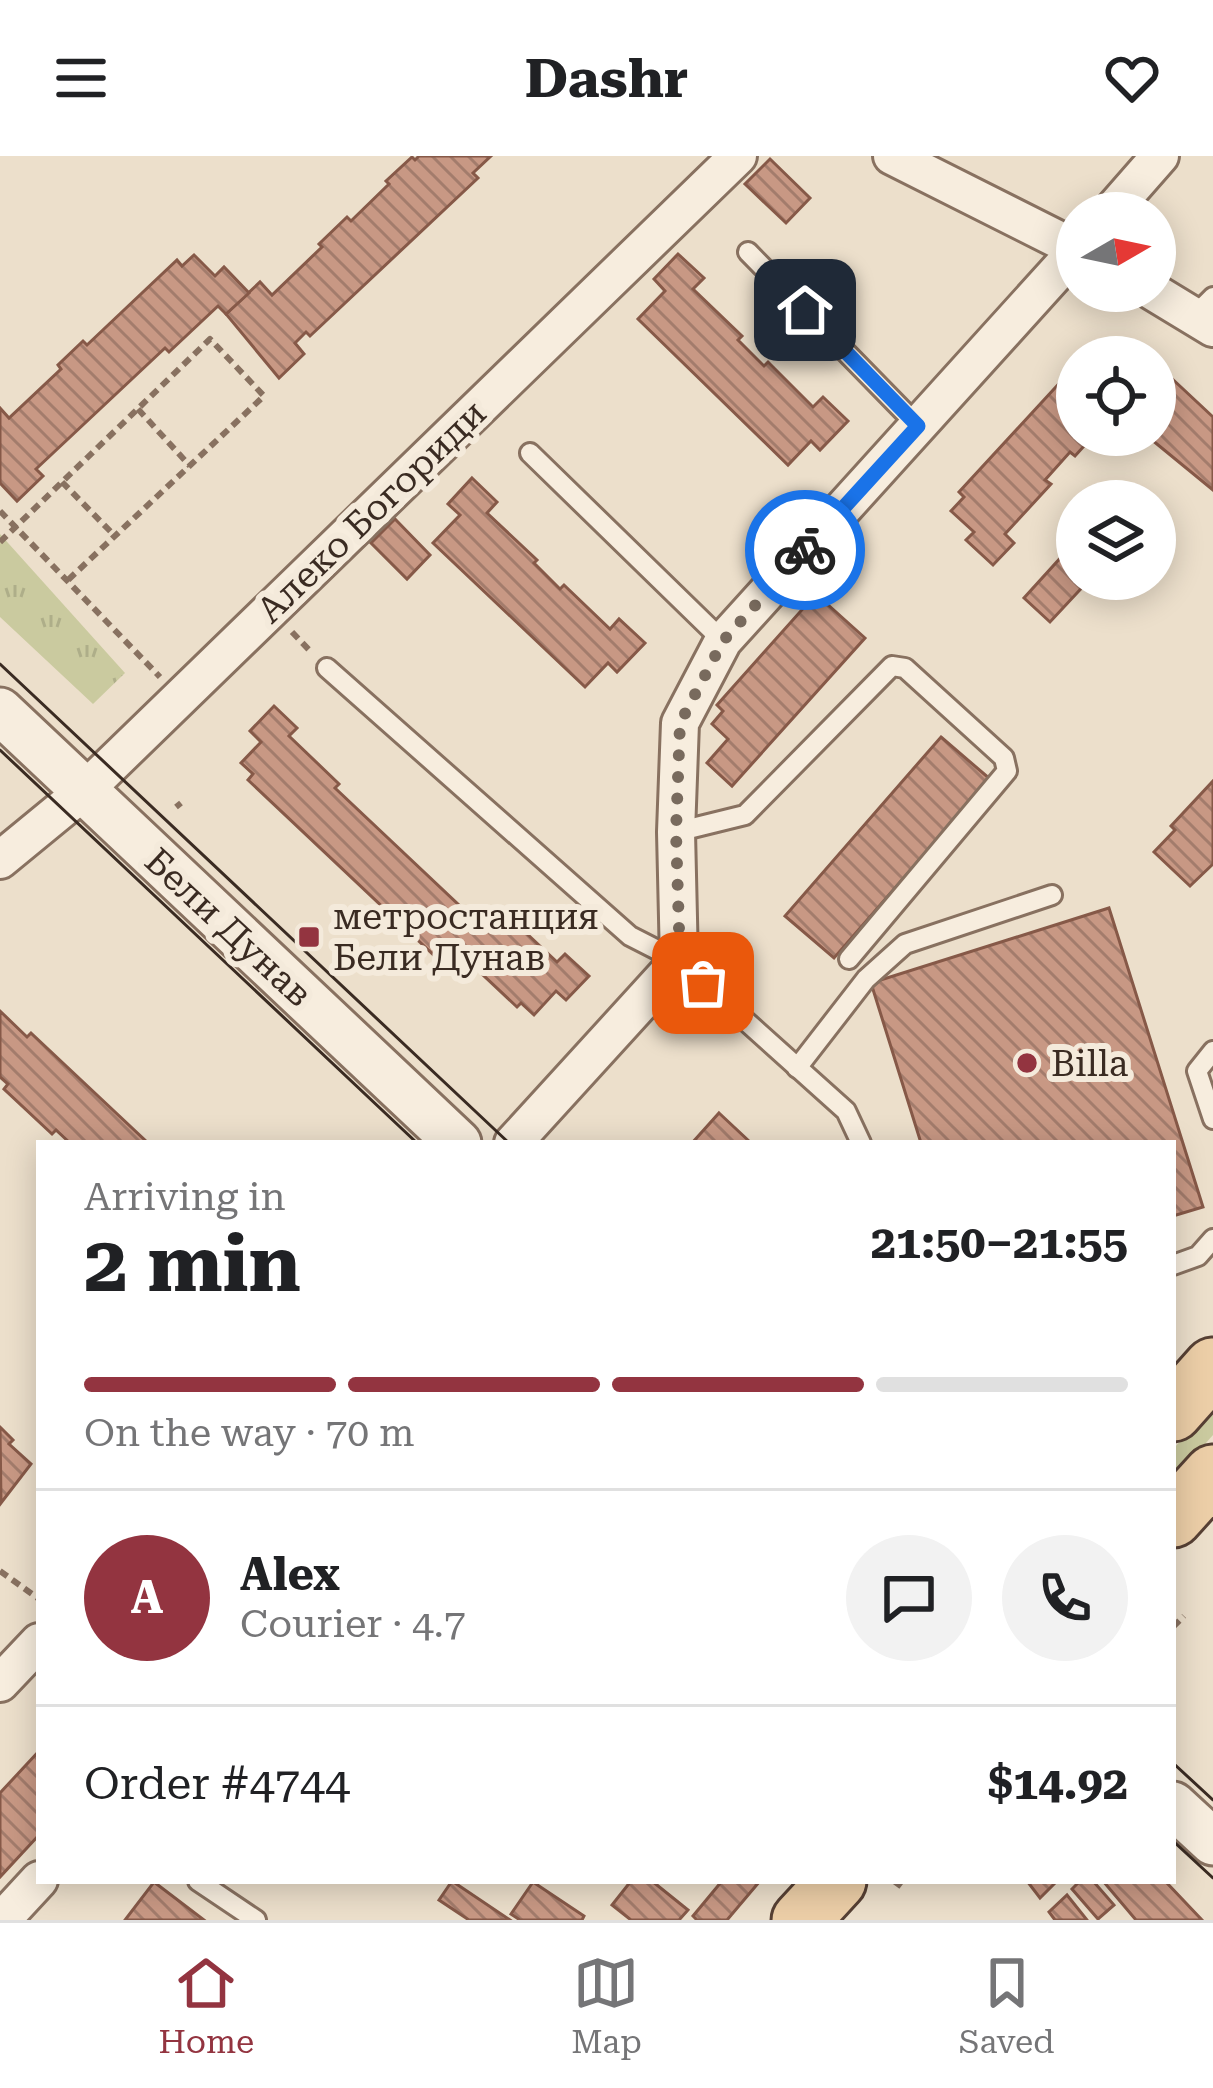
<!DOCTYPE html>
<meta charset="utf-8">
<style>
:root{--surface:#fff;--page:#f2f2f2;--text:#202124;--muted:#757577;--line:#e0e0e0;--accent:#933440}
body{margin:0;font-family:"Roboto Serif",serif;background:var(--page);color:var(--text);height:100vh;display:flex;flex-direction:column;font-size:45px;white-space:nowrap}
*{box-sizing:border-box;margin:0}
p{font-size:39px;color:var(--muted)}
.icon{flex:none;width:66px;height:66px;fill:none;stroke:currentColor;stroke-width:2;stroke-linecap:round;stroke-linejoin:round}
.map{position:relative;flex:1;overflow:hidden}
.sheet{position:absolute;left:36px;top:984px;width:1140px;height:744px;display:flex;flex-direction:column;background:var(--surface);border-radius:0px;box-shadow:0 6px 30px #0003}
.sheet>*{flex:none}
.needle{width:78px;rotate:81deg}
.fabs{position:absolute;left:1056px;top:36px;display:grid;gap:24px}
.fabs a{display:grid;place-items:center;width:120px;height:120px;border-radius:50%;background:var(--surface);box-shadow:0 6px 30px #0003;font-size:60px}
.pin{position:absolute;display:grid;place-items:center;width:102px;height:102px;color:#fff;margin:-51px;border-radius:24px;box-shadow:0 6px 18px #0006}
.courier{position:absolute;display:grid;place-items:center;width:120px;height:120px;margin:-60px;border:9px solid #1a73e8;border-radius:50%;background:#fff;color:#222;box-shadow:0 3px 15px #0007}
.overview em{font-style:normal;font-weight:700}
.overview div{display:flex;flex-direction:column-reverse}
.overview{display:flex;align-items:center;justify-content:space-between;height:204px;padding:0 48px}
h1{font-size:78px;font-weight:700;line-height:90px}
.bar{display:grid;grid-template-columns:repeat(4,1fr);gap:18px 12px;align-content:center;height:144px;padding:0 48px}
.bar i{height:15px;border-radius:9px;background:var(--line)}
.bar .selected{background:var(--accent)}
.bar p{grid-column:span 4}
.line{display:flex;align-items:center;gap:30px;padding:0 48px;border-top:3px solid var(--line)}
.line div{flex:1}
.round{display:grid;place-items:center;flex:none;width:126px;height:126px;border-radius:63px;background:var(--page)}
header{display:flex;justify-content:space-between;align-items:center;height:156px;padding:0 48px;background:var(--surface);font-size:54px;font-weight:700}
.tabs{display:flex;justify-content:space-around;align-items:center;height:168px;border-top:3px solid var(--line);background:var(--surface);font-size:33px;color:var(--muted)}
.tabs a{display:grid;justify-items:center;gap:6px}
.tabs .selected{color:var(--accent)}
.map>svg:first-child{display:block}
</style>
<header><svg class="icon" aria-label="menu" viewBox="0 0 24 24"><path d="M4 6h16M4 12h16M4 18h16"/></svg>Dashr<svg class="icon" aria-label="heart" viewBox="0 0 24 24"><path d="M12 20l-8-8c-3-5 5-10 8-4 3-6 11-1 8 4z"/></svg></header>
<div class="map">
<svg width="1213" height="1764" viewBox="0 0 1213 1764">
<defs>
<pattern id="grass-tufts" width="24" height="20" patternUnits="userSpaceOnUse" patternTransform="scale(3)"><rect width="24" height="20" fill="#caca9f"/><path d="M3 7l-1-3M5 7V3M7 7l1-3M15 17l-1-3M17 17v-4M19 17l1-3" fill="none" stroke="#aeae89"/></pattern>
<pattern id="building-back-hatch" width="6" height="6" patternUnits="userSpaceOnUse" patternTransform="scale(3)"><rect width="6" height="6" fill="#c89884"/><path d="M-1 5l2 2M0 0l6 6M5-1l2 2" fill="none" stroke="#a37c6c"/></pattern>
</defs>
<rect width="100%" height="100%" fill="#ecdfcb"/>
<g fill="url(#grass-tufts)">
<path d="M 0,378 L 125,517 L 93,548 L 0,461 Z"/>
<path d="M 1213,1250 L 1213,1279 L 1173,1324 L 1173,1293 Z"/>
</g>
<g fill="url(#building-back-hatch)" stroke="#865948" stroke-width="3">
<path d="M 419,0 L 491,0 L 473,17 L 478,22 L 310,180 L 306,176 L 295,187 L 304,198 L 279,222 L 226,158 L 260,126 L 272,139 L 322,91 L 319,88 L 347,61 L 351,65 L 389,28 L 386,25 L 412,1 L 415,4 Z"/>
<path d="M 770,3 L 810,42 L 786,67 L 745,28 Z"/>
<path d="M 678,98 L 704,122 L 693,133 L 742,180 L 738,184 L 764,210 L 768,206 L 813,251 L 823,241 L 848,265 L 820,294 L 811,285 L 788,309 L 638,163 L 665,135 L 654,123 Z"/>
<path d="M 194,99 L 215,120 L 224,111 L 249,137 L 226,158 L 218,150 L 169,196 L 165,192 L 36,313 L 43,320 L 17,345 L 0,327 L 0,252 L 9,262 L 61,213 L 58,209 L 83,185 L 87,189 L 177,104 L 182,110 Z"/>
<path d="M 1077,208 L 1077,279 L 1094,279 L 1075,300 L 1070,296 L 1045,324 L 1051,328 L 1005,378 L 1014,387 L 993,409 L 966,384 L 974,376 L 951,355 L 964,341 L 959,336 Z"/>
<path d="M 1167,218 L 1213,261 L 1213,334 L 1152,284 L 1156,281 L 1155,231 Z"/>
<path d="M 472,322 L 497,346 L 487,357 L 537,404 L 534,407 L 560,433 L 564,429 L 610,473 L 619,463 L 645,487 L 617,516 L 608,507 L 585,531 L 433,387 L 460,359 L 448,348 Z"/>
<path d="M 395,363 L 430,399 L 407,423 L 371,387 Z"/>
<path d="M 1064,398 L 1077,410 L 1077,423 L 1090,423 L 1050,466 L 1024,442 Z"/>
<path d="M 816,438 L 865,482 L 732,630 L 707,607 L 728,583 L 712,568 L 723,555 L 717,549 Z"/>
<path d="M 274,550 L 297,572 L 289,580 L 339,628 L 335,632 L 476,765 L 489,751 L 502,764 L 507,759 L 557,806 L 565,798 L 589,820 L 566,844 L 556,835 L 534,859 L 521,847 L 517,851 L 452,790 L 439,804 L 248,624 L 253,618 L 241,607 L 261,586 L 250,575 Z"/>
<path d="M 941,581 L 990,623 L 834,802 L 785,760 Z"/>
<path d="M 1213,625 L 1213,708 L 1190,730 L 1154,696 L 1175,674 L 1171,670 Z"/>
<path d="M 1109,752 L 1203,1051 L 1173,1060 L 1173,987 L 921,987 L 871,827 Z"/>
<path d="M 0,855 L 27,881 L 31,877 L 148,987 L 70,987 L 56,974 L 52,978 L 4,933 L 8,928 L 0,921 Z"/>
<path d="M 719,957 L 751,987 L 692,987 Z"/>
<path d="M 0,1271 L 13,1284 L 9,1288 L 31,1308 L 1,1347 Z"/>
<path d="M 39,1595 L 39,1679 L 0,1721 L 0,1637 Z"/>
<path d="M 452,1725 L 510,1764 L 469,1764 L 439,1744 Z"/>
<path d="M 631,1725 L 652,1725 L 688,1754 L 679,1764 L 631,1764 L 612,1749 Z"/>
<path d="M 722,1725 L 760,1725 L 727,1764 L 697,1764 L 693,1760 Z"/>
<path d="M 1027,1725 L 1057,1725 L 1040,1742 Z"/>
<path d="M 1080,1725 L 1093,1725 L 1114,1749 L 1098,1763 L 1072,1733 Z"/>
<path d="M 1103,1725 L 1165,1725 L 1202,1764 L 1136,1764 Z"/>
<path d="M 154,1726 L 204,1764 L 125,1764 Z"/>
<path d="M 533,1726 L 584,1760 L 582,1764 L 520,1764 L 511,1758 Z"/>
<path d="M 1067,1739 L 1087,1764 L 1055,1764 L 1049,1756 Z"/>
</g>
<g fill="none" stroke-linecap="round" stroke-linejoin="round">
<defs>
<g id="service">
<path d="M 748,96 L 918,270"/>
<path d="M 1195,159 L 1213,141"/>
<path d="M 530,297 L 723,485"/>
<path d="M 327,512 L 630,780 L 679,805 L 846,955 L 861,987"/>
<path d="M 676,676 L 745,659 L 892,510 L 905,512 L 1004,602 L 1007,615 L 849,803"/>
<path d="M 1213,895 L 1197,915 L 1213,963"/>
<path d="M 797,912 L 866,823 L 905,788 L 1052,739"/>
<path d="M 1173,1109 L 1198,1100 L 1213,1083"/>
<path d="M 198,1725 L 256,1764"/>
</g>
<g id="minor">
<path d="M 892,0 L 1077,93"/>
<path d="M 1110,57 L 1160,0"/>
<path d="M 1152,135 L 1213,172"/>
<path d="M 0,704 L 84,635 L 738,0"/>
<path d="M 513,987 L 679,805 L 676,676 L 680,567 L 723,485 L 1077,94"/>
<path d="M 0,1527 L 39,1486"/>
<path d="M 2,1764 L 39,1724"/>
</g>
<g id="tertiary">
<path d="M 0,555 L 458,987"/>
<path d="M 1173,1649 L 1213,1686"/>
</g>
<g id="primary">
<path d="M 1173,1256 L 1213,1211"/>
<path d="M 1173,1362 L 1213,1318"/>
<path d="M 801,1764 L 837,1725"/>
</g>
</defs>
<use href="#service" stroke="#887160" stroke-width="24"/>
<use href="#minor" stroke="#887160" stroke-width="42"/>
<use href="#tertiary" stroke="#887160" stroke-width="51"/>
<use href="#primary" stroke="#574034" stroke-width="63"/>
<g stroke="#887160" stroke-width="6" stroke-dasharray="9 6" stroke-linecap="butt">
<path d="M 138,253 L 190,310"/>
<path d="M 62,326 L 114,379"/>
<path d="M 0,355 L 160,521"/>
<path d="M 0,386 L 210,183 L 264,240 L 68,424"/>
<path d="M 292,476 L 312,497"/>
<path d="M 176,651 L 181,647"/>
<path d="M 0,1415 L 39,1443"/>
<path d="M 1173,1471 L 1184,1460"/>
<path d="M 894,1725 L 906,1734"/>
</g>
<use href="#service" stroke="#f7edde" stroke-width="18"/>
<use href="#minor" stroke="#f7edde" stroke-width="36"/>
<use href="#tertiary" stroke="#f7edde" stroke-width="45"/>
<use href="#primary" stroke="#eccea7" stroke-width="57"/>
<g stroke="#3a2b22" stroke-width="3">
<path d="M 0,508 L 509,987"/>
<path d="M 0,594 L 417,987"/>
<path d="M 1173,1607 L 1213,1644"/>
<path d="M 1173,1685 L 1213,1722"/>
</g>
</g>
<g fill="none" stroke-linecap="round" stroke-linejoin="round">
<path stroke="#786a5d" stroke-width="12" stroke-dasharray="0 21.6" d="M 703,827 L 680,805 L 676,676 L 680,567 L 723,485 L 805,394"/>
<path stroke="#1a73e8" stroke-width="15" d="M 805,154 L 918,270 L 805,394"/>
</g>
<g fill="#933440" stroke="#f4eadb" stroke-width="4.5">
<rect x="297" y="769" width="24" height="24" rx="6"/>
<circle cx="1027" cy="907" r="12"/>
</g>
<g text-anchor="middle" stroke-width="12" stroke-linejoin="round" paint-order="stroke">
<g font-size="36" fill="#3a2b22" stroke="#f4eadb">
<text transform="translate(371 355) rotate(-44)" y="13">Алеко Богориди</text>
<text transform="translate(229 771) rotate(43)" y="13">Бели Дунав</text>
</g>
<g font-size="36" fill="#3a2b22" stroke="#f4eadb" text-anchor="start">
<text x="333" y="773">метростанция<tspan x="333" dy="41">Бели Дунав</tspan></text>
<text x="1051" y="920">Billa</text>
</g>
</g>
</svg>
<div class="fabs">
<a><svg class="needle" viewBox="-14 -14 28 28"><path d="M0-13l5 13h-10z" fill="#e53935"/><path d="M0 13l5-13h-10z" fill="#757577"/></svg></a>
<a><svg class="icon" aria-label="locate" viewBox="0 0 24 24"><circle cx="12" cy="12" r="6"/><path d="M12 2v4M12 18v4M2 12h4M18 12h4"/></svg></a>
<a><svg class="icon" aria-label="layers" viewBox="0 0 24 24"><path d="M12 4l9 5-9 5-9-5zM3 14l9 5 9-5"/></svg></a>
</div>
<div class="pin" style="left:703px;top:827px;background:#ea580c"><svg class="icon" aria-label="bag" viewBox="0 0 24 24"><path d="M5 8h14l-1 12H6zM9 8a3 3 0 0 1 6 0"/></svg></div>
<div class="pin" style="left:805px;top:154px;background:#1f2937"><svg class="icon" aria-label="home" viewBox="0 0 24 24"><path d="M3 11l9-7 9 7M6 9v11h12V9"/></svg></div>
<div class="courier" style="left:805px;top:394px"><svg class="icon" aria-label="bike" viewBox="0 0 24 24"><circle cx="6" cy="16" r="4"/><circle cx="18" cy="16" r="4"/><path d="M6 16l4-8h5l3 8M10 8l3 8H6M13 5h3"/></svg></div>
<section class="sheet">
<div class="overview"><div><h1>2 min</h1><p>Arriving in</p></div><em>21:50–21:55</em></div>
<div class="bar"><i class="selected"></i><i class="selected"></i><i class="selected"></i><i></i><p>On the way · 70 m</p></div>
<div class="line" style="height:216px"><b class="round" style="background:var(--accent);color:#fff">A</b><div><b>Alex</b><p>Courier · 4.7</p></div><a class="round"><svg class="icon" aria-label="chat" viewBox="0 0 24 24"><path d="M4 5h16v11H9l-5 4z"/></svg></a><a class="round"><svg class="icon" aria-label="phone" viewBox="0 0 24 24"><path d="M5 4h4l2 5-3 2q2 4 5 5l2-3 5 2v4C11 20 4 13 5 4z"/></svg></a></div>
<div class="line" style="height:156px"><div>Order #4744</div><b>$14.92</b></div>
</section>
</div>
<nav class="tabs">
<a class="selected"><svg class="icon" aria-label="home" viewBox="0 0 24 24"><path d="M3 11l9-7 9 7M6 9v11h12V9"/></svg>Home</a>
<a><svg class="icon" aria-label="map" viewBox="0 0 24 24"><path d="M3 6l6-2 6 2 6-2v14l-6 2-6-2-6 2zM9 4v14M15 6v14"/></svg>Map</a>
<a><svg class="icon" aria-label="saved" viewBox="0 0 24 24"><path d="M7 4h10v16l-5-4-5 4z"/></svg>Saved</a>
</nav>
